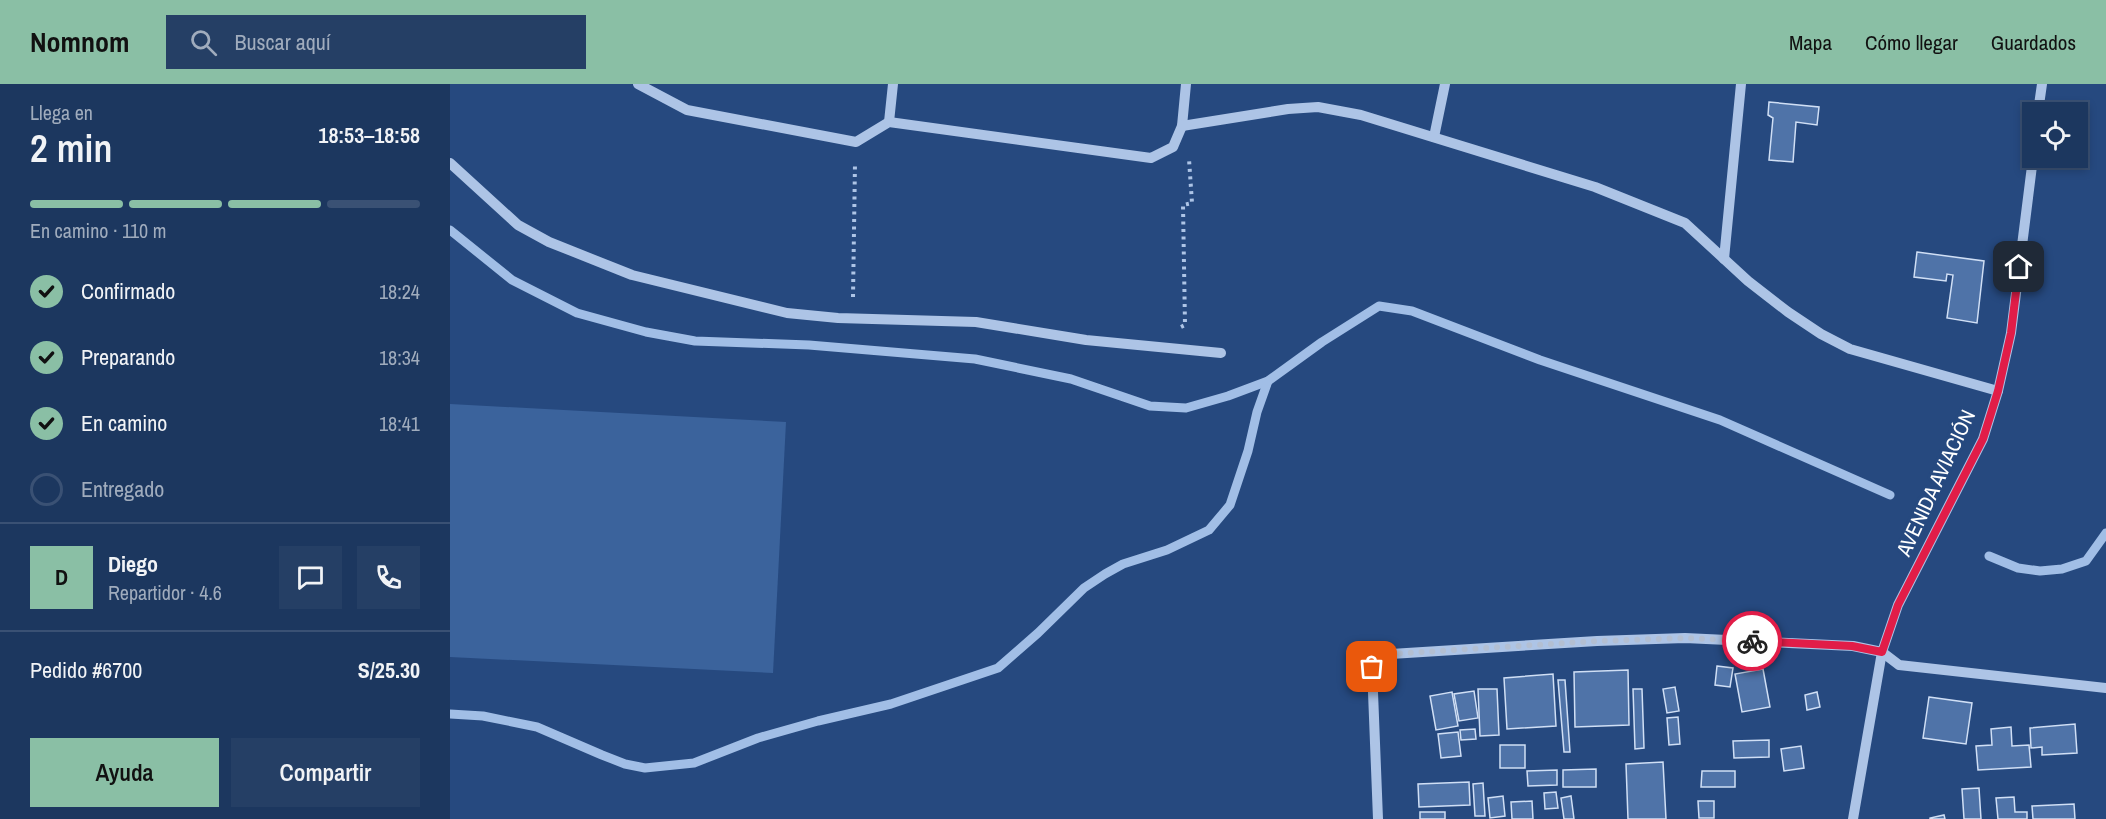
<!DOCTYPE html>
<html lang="es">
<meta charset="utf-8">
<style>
:root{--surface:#1c375f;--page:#253f65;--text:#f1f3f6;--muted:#a0acbd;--line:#3a5174;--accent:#8abfa5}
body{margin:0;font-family:"Archivo Narrow",sans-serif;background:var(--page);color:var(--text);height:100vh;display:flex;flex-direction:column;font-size:22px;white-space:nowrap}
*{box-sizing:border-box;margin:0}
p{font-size:20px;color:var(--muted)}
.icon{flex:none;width:33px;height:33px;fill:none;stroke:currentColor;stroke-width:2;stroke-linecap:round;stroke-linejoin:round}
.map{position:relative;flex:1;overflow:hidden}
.sheet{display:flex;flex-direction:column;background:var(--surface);width:450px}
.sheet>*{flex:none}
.controls{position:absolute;left:1572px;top:18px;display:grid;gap:12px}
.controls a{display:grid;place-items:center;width:66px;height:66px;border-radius:0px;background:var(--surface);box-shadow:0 3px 9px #0003,0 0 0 2px var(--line);font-size:30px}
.pin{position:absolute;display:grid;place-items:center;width:51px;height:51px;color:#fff;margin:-26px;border-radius:12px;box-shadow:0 3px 9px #0006}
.courier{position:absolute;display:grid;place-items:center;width:60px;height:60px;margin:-30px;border:4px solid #e11d48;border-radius:50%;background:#fff;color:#222;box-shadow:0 2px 8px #0007}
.overview em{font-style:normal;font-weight:600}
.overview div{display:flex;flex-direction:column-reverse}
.overview{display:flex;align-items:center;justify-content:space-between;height:102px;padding:0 30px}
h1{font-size:39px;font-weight:600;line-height:45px}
.bar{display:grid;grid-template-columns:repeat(4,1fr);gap:9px 6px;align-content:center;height:72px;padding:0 30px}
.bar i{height:8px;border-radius:4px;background:var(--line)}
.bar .on{background:var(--accent)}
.bar p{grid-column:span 4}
.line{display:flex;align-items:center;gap:15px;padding:0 30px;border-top:2px solid var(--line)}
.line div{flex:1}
.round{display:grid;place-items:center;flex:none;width:63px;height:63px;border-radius:0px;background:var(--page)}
ol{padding:0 30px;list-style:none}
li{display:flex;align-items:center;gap:18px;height:66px}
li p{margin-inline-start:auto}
li .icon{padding:6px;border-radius:50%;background:var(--accent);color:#111;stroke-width:4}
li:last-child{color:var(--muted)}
li i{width:33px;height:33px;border:3px solid var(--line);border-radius:50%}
.cta{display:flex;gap:12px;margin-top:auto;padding:12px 30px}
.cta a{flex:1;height:69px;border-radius:0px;background:var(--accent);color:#111;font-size:24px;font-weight:600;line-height:69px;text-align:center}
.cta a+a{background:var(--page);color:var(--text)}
header{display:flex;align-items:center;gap:36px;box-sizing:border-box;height:84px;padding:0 30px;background:var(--accent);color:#111}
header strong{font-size:28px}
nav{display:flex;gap:33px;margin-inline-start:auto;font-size:21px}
.search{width:420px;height:54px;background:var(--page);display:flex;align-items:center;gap:15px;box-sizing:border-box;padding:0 21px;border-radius:0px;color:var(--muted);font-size:22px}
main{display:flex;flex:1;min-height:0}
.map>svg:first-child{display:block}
</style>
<header>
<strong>Nomnom</strong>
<div class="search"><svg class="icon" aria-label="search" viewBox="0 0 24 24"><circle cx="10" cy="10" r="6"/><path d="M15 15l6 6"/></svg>Buscar aquí</div>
<nav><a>Mapa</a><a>Cómo llegar</a><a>Guardados</a></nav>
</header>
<main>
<section class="sheet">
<div class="overview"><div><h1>2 min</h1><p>Llega en</p></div><em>18:53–18:58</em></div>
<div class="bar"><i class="on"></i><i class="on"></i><i class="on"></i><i></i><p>En camino · 110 m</p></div>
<ol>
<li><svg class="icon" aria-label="check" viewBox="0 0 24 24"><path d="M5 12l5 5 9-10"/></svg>Confirmado<p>18:24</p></li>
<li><svg class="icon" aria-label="check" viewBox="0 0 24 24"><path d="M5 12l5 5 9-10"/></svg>Preparando<p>18:34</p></li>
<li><svg class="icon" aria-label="check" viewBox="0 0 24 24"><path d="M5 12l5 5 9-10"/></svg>En camino<p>18:41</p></li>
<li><i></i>Entregado</li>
</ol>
<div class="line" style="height:108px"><b class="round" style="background:var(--accent);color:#111">D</b><div><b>Diego</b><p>Repartidor · 4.6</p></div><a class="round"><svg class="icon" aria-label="chat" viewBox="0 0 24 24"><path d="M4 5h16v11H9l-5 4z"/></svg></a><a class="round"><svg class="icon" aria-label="phone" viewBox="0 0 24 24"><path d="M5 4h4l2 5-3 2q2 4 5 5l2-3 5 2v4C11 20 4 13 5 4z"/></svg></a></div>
<div class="line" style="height:78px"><div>Pedido #6700</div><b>S/25.30</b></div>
<div class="cta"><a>Ayuda</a><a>Compartir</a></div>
</section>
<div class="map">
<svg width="1656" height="735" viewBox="0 0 1656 735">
<rect width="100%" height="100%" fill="#26497f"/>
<path fill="#3b639c" d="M 0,320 L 336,338 L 323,589 L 0,573 Z"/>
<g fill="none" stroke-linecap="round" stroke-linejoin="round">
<g stroke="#a1bee6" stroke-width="9">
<path d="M 0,146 L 62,196 L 127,229 L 196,248 L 245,257 L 359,261 L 525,275 L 621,295 L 700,322 L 736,324 L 778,312 L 818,297 L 872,258 L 929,222 L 962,227 L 1090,276 L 1270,336 L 1440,411"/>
<path d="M 1539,472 L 1568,484 L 1590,487 L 1612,485 L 1636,477 L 1656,449"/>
<path d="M 0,630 L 33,632 L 87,643 L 152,671 L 175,680 L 195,684 L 244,679 L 308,654 L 368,637 L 441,620 L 548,584 L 588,549 L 634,504 L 655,490 L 673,480 L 717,466 L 759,446 L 780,421 L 798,367 L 807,328 L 818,297"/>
</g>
</g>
<g fill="#4f73a8" stroke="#d0dff5" stroke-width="1.5">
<path d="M 1319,18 L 1369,23 L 1367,41 L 1346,38 L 1343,78 L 1319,76 L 1323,34 L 1318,31 Z"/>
<path d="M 1467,168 L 1534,177 L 1527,239 L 1497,234 L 1503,191 L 1497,190 L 1496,197 L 1464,193 Z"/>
<path d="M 1267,582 L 1283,584 L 1280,603 L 1265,601 Z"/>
<path d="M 1313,585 L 1320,623 L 1292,628 L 1285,590 Z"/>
<path d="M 1178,586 L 1179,641 L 1125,643 L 1124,588 Z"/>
<path d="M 1103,590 L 1106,642 L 1057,645 L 1054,594 Z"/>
<path d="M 1108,596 L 1115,596 L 1120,668 L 1114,668 Z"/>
<path d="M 1225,603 L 1229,627 L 1217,629 L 1213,605 Z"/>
<path d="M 1028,605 L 1047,605 L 1049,651 L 1030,652 Z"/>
<path d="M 1183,605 L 1192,605 L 1194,664 L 1185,665 Z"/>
<path d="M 1024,607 L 1028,634 L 1009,637 L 1004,610 Z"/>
<path d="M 1002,608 L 1008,642 L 986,646 L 980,612 Z"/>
<path d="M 1367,608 L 1370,623 L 1357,626 L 1355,611 Z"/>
<path d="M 1479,613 L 1522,619 L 1516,660 L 1473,654 Z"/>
<path d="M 1228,633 L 1230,660 L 1219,661 L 1217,634 Z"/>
<path d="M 1625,640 L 1627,669 L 1592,671 L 1592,663 L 1581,664 L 1580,644 Z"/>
<path d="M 1561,643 L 1562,662 L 1579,661 L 1581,683 L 1528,686 L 1526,662 L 1542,661 L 1541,645 Z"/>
<path d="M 1025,645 L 1026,655 L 1011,656 L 1010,646 Z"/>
<path d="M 1008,648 L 1011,672 L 991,674 L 988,650 Z"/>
<path d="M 1319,656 L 1319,673 L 1284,674 L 1283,657 Z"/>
<rect x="1050" y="661" width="25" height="23"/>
<path d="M 1351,662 L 1354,684 L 1334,687 L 1331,665 Z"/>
<path d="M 1213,678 L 1216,735 L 1178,735 L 1176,680 Z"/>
<path d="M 1146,685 L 1146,703 L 1113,703 L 1113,686 Z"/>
<path d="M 1107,686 L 1107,701 L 1078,702 L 1077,687 Z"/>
<path d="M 1252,687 L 1285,687 L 1285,703 L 1251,703 Z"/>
<path d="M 1019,698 L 1020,721 L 969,723 L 968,700 Z"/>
<path d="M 1033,699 L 1035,732 L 1025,732 L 1023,700 Z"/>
<path d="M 1529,704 L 1531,735 L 1514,735 L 1512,705 Z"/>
<path d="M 1106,708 L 1108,724 L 1095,725 L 1094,709 Z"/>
<path d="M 1053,712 L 1055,732 L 1040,734 L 1038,714 Z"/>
<path d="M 1121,712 L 1124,735 L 1114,735 L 1111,714 Z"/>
<path d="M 1564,713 L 1565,728 L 1577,728 L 1577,735 L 1548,735 L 1546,714 Z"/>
<path d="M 1082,717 L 1083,735 L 1062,735 L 1061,718 Z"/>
<path d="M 1248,717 L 1264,717 L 1264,734 L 1249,734 Z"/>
<path d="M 1624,720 L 1625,735 L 1583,735 L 1582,722 Z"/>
<rect x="970" y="728" width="25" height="7"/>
<path d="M 1494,731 L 1495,735 L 1480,735 L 1480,734 Z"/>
</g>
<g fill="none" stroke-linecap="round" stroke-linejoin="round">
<g stroke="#adc4e6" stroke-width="4" stroke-dasharray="3 4.5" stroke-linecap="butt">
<path d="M 403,213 L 405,79"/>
<path d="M 731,243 L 735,241 L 733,121 L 742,119 L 739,75"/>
</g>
<g stroke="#adc4e6" stroke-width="10">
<path d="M 188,0 L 237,26 L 406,58 L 439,38 L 701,74 L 723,63 L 732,42 L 736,0"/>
<path d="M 1588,28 L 1592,0"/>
<path d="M 439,38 L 443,0"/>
<path d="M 732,42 L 838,25 L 868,23 L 911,31 L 1145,103 L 1235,139 L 1298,197 L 1338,228 L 1371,250 L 1400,265 L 1548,307"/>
<path d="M 984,53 L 995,0"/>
<path d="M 0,79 L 68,141 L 99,158 L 182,191 L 337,229 L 388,234 L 526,238 L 636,256 L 771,269"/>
<path d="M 1274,175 L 1291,0"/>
<path d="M 928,735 L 922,583 L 930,575 L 941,570 L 1147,557 L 1235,554 L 1403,562 L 1432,568 L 1449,581 L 1656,604"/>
<path d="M 1403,735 L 1432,568 L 1448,521 L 1533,355 L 1548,307 L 1561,249 L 1583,74"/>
</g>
</g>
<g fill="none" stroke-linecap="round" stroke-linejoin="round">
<path stroke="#b3bfd2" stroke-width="6" stroke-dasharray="0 10.8" d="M 922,583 L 930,575 L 941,570 L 1148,557 L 1235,554 L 1302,557"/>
<path stroke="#e11d48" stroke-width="8" d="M 1302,557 L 1402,562 L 1432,568 L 1448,521 L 1533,355 L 1548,307 L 1561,249 L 1569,183"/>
</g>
<g text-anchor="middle" stroke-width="6" stroke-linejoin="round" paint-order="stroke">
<g font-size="21" fill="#fff" stroke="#26497f">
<text transform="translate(1486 399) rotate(-65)" y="7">AVENIDA AVIACIÓN</text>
</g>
</g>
</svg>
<div class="controls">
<a><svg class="icon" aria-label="locate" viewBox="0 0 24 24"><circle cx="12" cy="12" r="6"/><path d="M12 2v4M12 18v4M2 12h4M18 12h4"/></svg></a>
</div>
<div class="pin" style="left:922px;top:583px;background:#ea580c"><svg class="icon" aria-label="bag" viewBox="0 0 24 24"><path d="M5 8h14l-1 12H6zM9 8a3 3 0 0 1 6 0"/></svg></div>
<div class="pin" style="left:1569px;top:183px;background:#1f2937"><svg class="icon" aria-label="home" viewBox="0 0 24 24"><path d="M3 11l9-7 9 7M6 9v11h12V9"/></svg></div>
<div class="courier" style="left:1302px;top:557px"><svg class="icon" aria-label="bike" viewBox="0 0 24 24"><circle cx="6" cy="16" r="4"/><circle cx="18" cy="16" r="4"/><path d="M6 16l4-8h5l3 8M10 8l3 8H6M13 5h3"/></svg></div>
</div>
</main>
